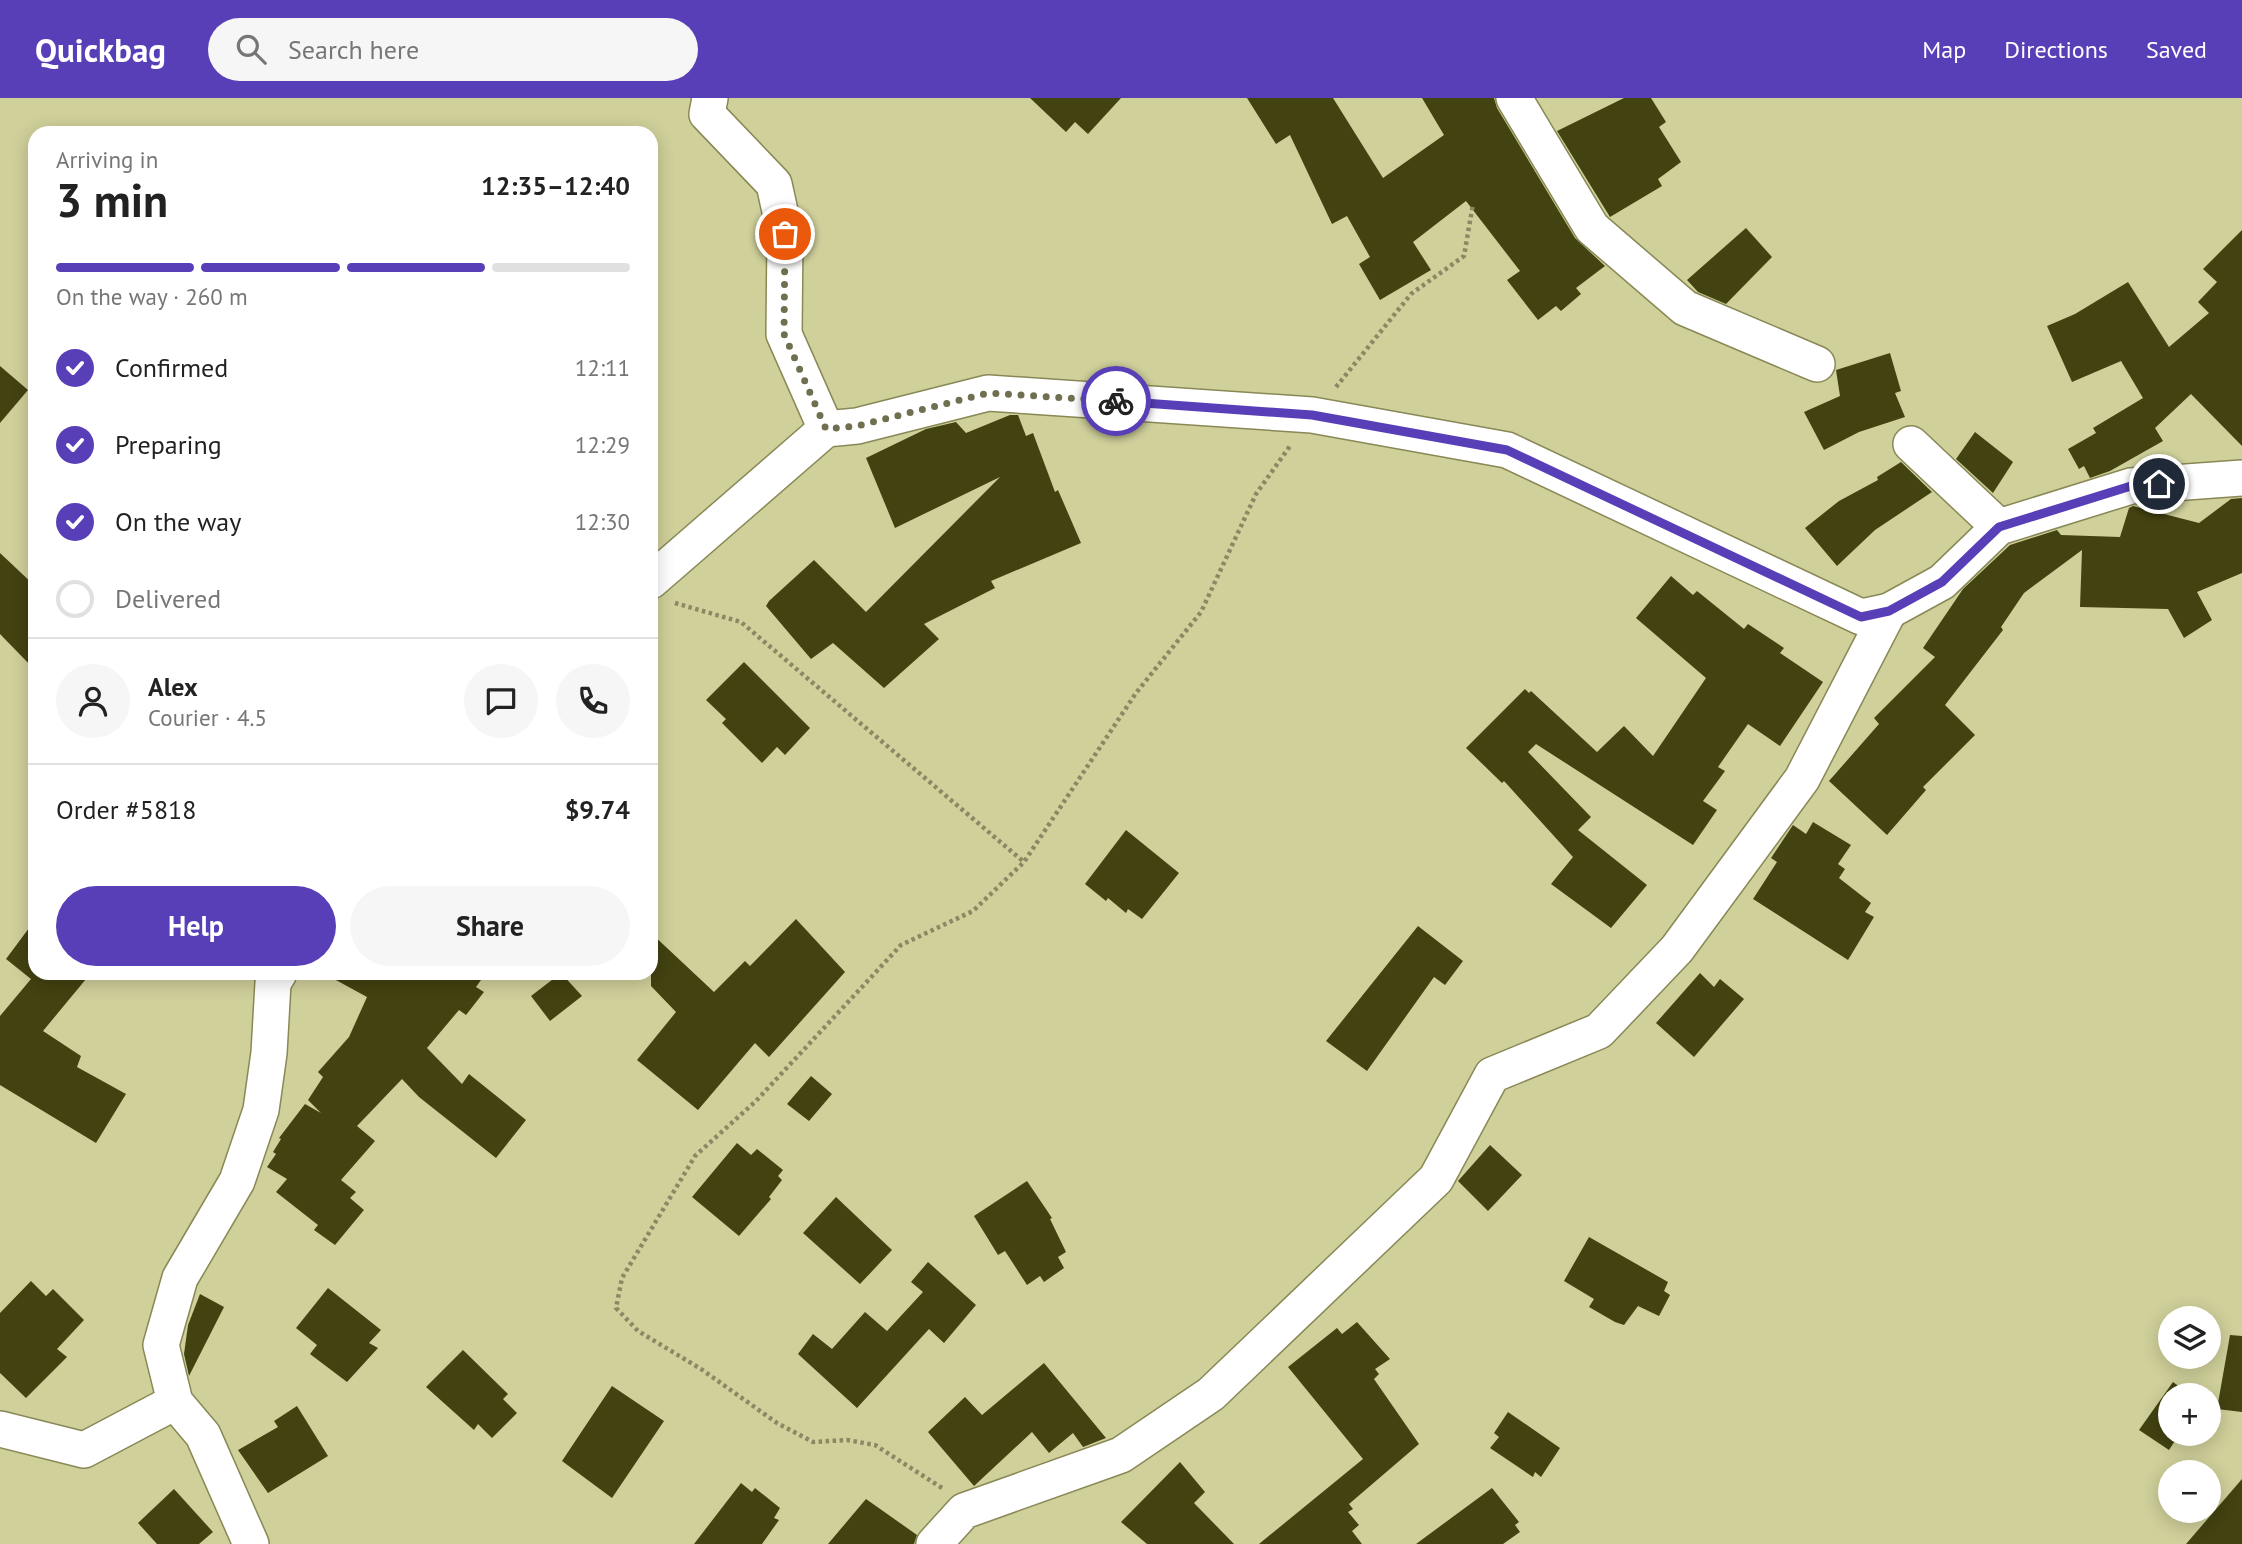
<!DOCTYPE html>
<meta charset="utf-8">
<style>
:root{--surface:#fff;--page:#f6f6f6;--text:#222;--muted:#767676;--line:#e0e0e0;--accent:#593fb7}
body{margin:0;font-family:"PT Sans",sans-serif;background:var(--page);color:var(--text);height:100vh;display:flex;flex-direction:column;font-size:26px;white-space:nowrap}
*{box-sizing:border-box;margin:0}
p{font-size:23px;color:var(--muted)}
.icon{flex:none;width:38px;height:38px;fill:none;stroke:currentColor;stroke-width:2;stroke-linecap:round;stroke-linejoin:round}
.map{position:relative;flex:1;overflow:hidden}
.details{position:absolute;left:28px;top:28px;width:630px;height:854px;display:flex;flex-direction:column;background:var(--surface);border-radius:21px;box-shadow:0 4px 18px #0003}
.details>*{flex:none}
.fabs{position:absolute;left:2158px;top:1208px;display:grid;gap:14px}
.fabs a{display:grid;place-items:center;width:63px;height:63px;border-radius:50%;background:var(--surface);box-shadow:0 4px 18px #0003;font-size:35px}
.pin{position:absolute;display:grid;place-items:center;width:60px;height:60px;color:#fff;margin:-30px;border:4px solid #fff;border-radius:50%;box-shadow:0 2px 7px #0007}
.courier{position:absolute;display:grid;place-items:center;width:70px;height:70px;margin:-35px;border:5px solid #593fb7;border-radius:50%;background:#fff;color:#222;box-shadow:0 2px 9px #0007}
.head em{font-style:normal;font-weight:800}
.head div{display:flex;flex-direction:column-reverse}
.head{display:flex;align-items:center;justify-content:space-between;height:119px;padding:0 28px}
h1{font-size:46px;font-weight:800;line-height:52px}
.bar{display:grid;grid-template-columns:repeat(4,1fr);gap:10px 7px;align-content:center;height:84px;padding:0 28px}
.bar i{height:9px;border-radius:5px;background:var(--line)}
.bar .current{background:var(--accent)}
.bar p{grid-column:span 4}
.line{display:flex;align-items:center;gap:18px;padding:0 28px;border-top:2px solid var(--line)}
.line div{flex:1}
.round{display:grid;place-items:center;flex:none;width:74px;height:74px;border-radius:37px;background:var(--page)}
ol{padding:0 28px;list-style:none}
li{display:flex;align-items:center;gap:21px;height:77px}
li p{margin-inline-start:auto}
li .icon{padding:7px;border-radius:50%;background:var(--accent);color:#fff;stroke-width:4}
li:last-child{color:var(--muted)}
li i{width:38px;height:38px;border:4px solid var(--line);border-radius:50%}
.action{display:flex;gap:14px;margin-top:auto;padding:14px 28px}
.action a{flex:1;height:80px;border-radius:42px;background:var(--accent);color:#fff;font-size:28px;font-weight:800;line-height:80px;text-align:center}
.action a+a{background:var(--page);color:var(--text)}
header{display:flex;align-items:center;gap:42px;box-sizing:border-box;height:98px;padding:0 35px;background:var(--accent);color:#fff}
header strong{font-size:33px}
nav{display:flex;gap:38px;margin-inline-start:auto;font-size:24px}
.search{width:490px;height:63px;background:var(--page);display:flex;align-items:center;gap:18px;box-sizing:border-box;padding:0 24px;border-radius:38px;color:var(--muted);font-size:26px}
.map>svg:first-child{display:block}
</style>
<header>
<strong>Quickbag</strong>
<div class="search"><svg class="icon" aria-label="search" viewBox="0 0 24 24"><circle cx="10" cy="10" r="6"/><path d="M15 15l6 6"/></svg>Search here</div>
<nav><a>Map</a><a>Directions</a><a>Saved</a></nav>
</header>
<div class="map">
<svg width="2242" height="1446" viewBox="0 0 2242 1446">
<rect width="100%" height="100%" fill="#d0d09b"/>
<g fill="#434211">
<path d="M 1030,0 L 1121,0 L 1088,36 L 1075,24 L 1066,34 Z"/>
<path d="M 1247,0 L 1333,0 L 1383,80 L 1444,37 L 1422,0 L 1494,0 L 1497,10 L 1575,140 L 1605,168 L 1576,190 L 1581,196 L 1561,213 L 1556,208 L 1538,222 L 1507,182 L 1520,173 L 1466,103 L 1413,144 L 1431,172 L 1380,202 L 1359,166 L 1370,159 L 1347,118 L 1332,126 L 1290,37 L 1276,46 Z"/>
<path d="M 1624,0 L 1651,0 L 1666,24 L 1659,29 L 1681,64 L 1658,81 L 1662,88 L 1610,119 L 1557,33 Z"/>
<path d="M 1746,130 L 1772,159 L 1726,206 L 1698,194 L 1687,182 Z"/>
<path d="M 2242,132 L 2242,348 L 2191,296 L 2155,330 L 2163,343 L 2110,373 L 2090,380 L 2084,368 L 2079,371 L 2068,351 L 2096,335 L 2093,330 L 2143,300 L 2121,263 L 2072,284 L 2047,228 L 2075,216 L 2128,184 L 2169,249 L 2209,215 L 2198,204 L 2217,184 L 2203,171 Z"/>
<path d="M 1890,255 L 1901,293 L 1895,295 L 1905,319 L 1859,334 L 1824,352 L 1804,314 L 1840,298 L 1836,272 Z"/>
<path d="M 0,268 L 28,292 L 0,325 Z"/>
<path d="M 1010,317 L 1018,317 L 1026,338 L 1033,335 L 1055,394 L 1058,392 L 1081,445 L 991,483 L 995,490 L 924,526 L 939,541 L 884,590 L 833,545 L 811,561 L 766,508 L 769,503 L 814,462 L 866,514 L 1000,379 L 895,430 L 866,360 L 926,331 L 956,324 L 966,335 Z"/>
<path d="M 1975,334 L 2013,364 L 1993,395 L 1956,361 Z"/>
<path d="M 1901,364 L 1932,394 L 1875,432 L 1837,468 L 1805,430 L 1839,403 L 1878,382 L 1877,379 Z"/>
<path d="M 2242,400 L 2242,475 L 2197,494 L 2212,522 L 2184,540 L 2168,511 L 2080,509 L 2082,452 L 2024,495 L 2001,529 L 2003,532 L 1945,607 L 1975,637 L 1923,689 L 1926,692 L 1887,737 L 1829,683 L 1879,626 L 1874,620 L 1935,559 L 1923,550 L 1963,491 L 2010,447 L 2057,432 L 2061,437 L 2120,439 L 2129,410 L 2133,408 L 2199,425 L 2231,401 Z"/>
<path d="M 0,455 L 35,488 L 35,572 L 0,536 Z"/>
<path d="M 1671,478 L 1693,497 L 1697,493 L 1744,531 L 1748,526 L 1784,550 L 1780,555 L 1823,584 L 1780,648 L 1748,626 L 1718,669 L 1725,673 L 1703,703 L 1717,712 L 1693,747 L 1536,646 L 1528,654 L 1591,719 L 1578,732 L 1647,787 L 1611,830 L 1551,786 L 1573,759 L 1504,683 L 1502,685 L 1466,650 L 1525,591 L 1529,595 L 1531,593 L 1597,654 L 1624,628 L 1653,658 L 1706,580 L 1636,520 Z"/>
<path d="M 744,564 L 810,630 L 785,657 L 777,649 L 762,665 L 722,625 L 726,621 L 706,602 Z"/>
<path d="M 1813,724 L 1851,747 L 1838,766 L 1845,771 L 1839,780 L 1871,805 L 1865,814 L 1874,819 L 1848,862 L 1753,801 L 1777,764 L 1771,760 L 1793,727 L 1806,736 Z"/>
<path d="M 1126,732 L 1179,775 L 1142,821 L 1128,811 L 1126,815 L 1108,800 L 1106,803 L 1085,786 Z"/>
<path d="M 796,821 L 845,874 L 769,959 L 755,945 L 698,1012 L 637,962 L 676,914 L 651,888 L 651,835 L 714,894 L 745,863 L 750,868 Z"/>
<path d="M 35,822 L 35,876 L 91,875 L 43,933 L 81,958 L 77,969 L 126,996 L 96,1045 L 0,987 L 0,918 L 31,881 L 6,861 Z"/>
<path d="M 1418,828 L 1463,863 L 1445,887 L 1434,879 L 1367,973 L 1326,943 Z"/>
<path d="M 323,875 L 486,875 L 476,889 L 484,894 L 466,917 L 459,912 L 427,950 L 462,986 L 469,976 L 526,1022 L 496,1060 L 419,999 L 402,981 L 357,1028 L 375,1043 L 341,1082 L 356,1094 L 350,1100 L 364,1112 L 335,1147 L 314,1132 L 318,1127 L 276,1094 L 287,1081 L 267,1069 L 276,1056 L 273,1054 L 281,1041 L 279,1040 L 305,1006 L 321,1015 L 308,1002 L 323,979 L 318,974 L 349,939 L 367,899 Z"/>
<path d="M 561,875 L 582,898 L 550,923 L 531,898 Z"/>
<path d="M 1700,875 L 1714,889 L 1720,881 L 1744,901 L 1694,959 L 1656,925 Z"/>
<path d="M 811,978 L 832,996 L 809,1023 L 787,1006 Z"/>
<path d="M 737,1045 L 751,1057 L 757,1051 L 783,1072 L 778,1078 L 782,1082 L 769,1099 L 771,1101 L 739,1138 L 692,1099 Z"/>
<path d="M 1490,1047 L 1522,1077 L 1488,1113 L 1458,1083 Z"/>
<path d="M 1027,1083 L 1052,1120 L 1050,1121 L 1066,1154 L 1058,1159 L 1064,1170 L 1044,1184 L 1040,1178 L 1027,1187 L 1005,1153 L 998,1157 L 974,1118 Z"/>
<path d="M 836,1099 L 892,1152 L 860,1186 L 803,1135 Z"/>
<path d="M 1589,1139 L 1668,1184 L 1664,1193 L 1670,1197 L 1659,1218 L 1638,1208 L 1624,1227 L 1615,1224 L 1589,1209 L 1594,1201 L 1564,1183 Z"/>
<path d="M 928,1164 L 976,1207 L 944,1245 L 929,1231 L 857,1310 L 798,1256 L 813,1236 L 832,1251 L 865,1214 L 887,1233 L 923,1194 L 911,1184 Z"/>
<path d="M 31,1183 L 46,1198 L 53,1191 L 84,1222 L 57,1251 L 67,1259 L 26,1300 L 0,1275 L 0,1215 Z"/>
<path d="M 328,1190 L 381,1232 L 369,1245 L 378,1250 L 347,1284 L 310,1256 L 317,1247 L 296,1230 Z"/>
<path d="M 200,1196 L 224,1209 L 189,1278 L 184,1256 L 188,1227 Z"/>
<path d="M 1357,1224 L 1390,1261 L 1375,1271 L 1379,1276 L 1374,1281 L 1419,1346 L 1349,1406 L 1353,1411 L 1348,1414 L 1359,1427 L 1352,1433 L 1362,1446 L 1259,1446 L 1363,1361 L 1288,1269 L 1337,1230 L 1342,1236 Z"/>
<path d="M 2230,1237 L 2242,1238 L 2242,1314 L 2217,1311 Z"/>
<path d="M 463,1252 L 508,1296 L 503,1301 L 517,1315 L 492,1340 L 478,1326 L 474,1332 L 426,1289 Z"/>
<path d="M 1044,1265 L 1106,1340 L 1083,1349 L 1073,1335 L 1049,1355 L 1032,1334 L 974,1388 L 928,1334 L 965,1299 L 982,1317 Z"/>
<path d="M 2173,1284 L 2191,1297 L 2170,1297 L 2170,1335 L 2180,1335 L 2169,1352 L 2139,1332 Z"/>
<path d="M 612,1288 L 664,1323 L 612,1400 L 562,1363 Z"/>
<path d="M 297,1308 L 328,1358 L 268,1395 L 238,1352 L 278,1329 L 274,1323 Z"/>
<path d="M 1508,1314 L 1560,1350 L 1541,1379 L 1535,1374 L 1533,1379 L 1490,1350 L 1499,1339 L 1494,1335 Z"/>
<path d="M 1180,1364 L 1205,1394 L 1194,1405 L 1234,1446 L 1147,1446 L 1121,1424 Z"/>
<path d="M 2242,1381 L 2242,1446 L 2186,1446 Z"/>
<path d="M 741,1385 L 752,1394 L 755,1390 L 780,1410 L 774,1420 L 779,1422 L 762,1446 L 694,1446 Z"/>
<path d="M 1492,1390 L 1519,1424 L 1515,1427 L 1520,1434 L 1503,1446 L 1416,1446 Z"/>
<path d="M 174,1391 L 213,1434 L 199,1446 L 157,1446 L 138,1425 Z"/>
<path d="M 866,1401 L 917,1437 L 914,1446 L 828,1446 Z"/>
</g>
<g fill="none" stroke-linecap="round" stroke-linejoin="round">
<defs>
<g id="minor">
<path d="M 710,0 L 707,16 L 774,86 L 785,136 L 784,236 L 826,331"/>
<path d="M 1514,0 L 1592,130 L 1685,210 L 1817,266"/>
<path d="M 1911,346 L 1999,429"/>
<path d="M 651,483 L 826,331 L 857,328 L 988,295 L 1312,317 L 1507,352 L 1861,519 L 1889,513 L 1942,484 L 1999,429 L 2131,388 L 2242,380"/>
<path d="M 0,1331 L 84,1352 L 175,1304"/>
<path d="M 251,1446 L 203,1337 L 175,1304 L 161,1247 L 180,1180 L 237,1083 L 261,1012 L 269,955 L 273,885 L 279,875"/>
<path d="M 934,1446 L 964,1413 L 1121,1357 L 1211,1296 L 1436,1081 L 1492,977 L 1599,933 L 1677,851 L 1802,681 L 1889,513"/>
</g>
</defs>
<use href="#minor" stroke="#898856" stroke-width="38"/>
<g stroke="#8a8963" stroke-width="4.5" stroke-dasharray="3.5 3.5" stroke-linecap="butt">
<path d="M 1336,289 L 1411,196 L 1464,158 L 1473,106"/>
<path d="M 675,505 L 741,524 L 1024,764"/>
<path d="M 942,1390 L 875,1347 L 847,1342 L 813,1344 L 777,1325 L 701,1271 L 638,1233 L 616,1210 L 622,1180 L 695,1058 L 756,1003 L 901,847 L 973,813 L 1024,764 L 1136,595 L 1201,514 L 1256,396 L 1290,348"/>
</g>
<use href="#minor" stroke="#fff" stroke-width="35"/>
</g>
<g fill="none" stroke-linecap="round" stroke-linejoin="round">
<path stroke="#706f4f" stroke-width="7" stroke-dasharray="0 12.6" d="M 785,136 L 784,236 L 826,331 L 857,328 L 988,295 L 1116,303"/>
<path stroke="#593fb7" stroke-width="9" d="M 1116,303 L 1312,317 L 1507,352 L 1861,519 L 1889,513 L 1942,484 L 1999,429 L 2131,388 L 2159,386"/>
</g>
</svg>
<div class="fabs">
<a><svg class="icon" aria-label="layers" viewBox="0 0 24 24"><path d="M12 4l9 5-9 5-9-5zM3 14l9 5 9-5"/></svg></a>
<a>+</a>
<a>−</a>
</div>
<div class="pin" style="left:785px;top:136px;background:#ea580c"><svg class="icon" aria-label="bag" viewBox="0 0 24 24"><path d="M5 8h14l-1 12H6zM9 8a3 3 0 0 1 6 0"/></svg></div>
<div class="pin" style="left:2159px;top:386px;background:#1f2937"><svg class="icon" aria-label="home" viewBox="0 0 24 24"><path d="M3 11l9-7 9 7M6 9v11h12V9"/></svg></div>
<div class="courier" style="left:1116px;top:303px"><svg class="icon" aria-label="bike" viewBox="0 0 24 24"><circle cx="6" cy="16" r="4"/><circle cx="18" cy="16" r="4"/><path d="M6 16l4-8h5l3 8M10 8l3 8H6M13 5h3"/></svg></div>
<section class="details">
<div class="head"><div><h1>3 min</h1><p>Arriving in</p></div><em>12:35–12:40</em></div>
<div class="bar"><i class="current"></i><i class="current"></i><i class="current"></i><i></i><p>On the way · 260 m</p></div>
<ol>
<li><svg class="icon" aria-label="check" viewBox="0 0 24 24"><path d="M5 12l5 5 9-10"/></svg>Confirmed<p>12:11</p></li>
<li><svg class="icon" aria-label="check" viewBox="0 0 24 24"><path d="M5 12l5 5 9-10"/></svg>Preparing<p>12:29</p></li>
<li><svg class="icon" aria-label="check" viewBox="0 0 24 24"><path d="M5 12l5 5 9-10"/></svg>On the way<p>12:30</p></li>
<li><i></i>Delivered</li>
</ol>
<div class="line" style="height:126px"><a class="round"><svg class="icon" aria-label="person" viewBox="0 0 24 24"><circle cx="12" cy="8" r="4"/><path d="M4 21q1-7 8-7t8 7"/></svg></a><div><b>Alex</b><p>Courier · 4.5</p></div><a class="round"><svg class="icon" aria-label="chat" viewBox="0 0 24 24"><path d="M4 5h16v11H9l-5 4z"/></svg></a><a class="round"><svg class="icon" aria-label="phone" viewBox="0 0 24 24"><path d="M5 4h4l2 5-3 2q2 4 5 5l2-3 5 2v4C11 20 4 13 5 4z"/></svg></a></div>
<div class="line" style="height:91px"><div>Order #5818</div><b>$9.74</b></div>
<div class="action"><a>Help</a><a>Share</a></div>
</section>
</div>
